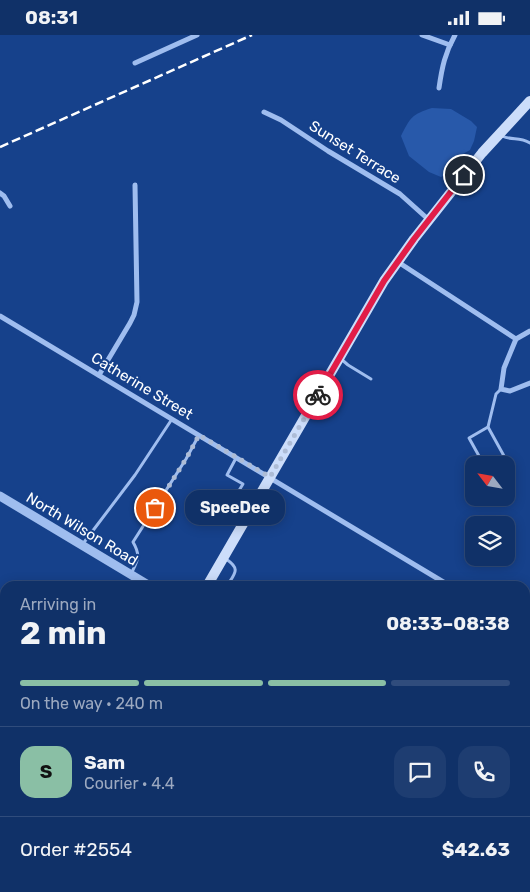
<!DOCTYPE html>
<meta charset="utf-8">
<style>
:root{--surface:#103168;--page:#1e3d71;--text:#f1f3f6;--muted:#9ca9c0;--line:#304c7c;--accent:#8abfa5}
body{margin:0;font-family:Rubik,sans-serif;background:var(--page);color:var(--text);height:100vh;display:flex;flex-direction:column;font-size:19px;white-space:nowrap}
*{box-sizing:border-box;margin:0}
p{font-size:16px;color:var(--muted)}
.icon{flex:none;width:28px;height:28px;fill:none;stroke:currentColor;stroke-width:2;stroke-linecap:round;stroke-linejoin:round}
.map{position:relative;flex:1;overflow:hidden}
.sheet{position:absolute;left:0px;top:546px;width:530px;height:311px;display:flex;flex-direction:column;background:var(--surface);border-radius:15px 15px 0 0;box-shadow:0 2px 12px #0003,0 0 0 1px var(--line)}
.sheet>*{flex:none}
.needle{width:32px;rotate:301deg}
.controls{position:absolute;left:465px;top:421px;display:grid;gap:10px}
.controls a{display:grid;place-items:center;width:50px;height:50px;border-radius:10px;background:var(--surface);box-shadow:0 2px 12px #0003,0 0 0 1px var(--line);font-size:25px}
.pin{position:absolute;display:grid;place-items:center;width:42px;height:42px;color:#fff;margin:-21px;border:2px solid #fff;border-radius:50%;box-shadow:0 1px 5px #0007}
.courier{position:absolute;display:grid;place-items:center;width:50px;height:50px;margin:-25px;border:4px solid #e11d48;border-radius:50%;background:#fff;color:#222;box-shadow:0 1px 6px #0007}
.bubble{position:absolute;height:35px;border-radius:15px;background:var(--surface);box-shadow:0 2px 12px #0003,0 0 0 1px var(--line);font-size:16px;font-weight:700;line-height:35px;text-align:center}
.summary em{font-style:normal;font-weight:700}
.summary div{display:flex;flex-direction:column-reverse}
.summary{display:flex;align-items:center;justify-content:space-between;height:85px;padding:0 20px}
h1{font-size:32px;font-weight:700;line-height:38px}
.bar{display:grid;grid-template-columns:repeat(4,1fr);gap:8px 5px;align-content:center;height:60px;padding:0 20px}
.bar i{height:6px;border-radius:4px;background:var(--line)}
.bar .current{background:var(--accent)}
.bar p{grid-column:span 4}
.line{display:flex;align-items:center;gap:12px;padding:0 20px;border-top:1px solid var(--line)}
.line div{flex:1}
.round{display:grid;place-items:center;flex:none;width:52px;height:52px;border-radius:15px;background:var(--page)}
.status{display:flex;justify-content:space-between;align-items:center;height:35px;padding:0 25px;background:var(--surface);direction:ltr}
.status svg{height:14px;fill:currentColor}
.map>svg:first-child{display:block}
</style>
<div class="status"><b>08:31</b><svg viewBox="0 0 49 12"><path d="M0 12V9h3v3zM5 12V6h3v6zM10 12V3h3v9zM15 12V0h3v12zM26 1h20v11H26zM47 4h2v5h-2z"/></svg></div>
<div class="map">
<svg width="530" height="857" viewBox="0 0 530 857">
<rect width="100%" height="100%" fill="#16418b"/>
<g fill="#2859aa">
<path d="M 432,73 L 451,74 L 471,86 L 477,92 L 474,106 L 470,115 L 461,120 L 451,131 L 451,137 L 441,142 L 429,137 L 409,121 L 401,101 C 410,83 412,79 432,73 Z"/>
<path d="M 435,853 L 519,853 L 521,857 L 433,857 Z"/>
</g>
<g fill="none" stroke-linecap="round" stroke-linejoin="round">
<g stroke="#9fbdef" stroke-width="3">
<path d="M 502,101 C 513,106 519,101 530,108"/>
<path d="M 340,323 L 348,330 L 371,344"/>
<path d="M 501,354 L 496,359 L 488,392 L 509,430 L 506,432"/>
<path d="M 236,423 L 227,440 L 243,449 L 235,462 L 252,472"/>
<path d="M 484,430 L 469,403 L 488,392"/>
<path d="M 82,510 L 135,440 L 172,384"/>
<path d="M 226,524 C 241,534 235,538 227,551"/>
<path d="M 131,539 C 138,525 141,521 133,507 L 186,424 L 199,400"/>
<path d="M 525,762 L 530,754"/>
</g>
<g stroke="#9fbdef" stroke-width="5">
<path d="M 422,0 L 450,10"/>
<path d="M 135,28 L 197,0"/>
<path d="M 439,53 C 442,32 445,18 455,0"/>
<path d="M 264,77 L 281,85 L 328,116 L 400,159 L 429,185"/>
<path d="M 0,158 L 4,161 L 10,171"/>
<path d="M 398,227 L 516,304"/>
<path d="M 0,281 L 450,551"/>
<path d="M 530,296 L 516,304 L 504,333 L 501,354 L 510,356 L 530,348"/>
<path d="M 99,340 L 130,288 L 134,280 L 137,267 L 135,150"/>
<path d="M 525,597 L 530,600"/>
<path d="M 525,658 L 530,650"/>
<path d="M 286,857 L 288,852"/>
</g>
<g stroke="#9fbdef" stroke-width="9">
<path d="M 0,461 L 150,551"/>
<path d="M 525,777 L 530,780"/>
</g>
<g stroke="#ccddfa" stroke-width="10">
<path d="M 207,551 L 384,246 L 414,204 L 482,118 L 530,66"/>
<path d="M 31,857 L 34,852"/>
</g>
<path stroke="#fff" stroke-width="2.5" stroke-dasharray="9 4" stroke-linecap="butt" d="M 0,112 L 252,0"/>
</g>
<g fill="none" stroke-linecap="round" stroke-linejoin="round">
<path stroke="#adbcd6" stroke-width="5" stroke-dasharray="0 9" d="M 155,473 L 186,424 L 199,400 L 270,442 L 318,360"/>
<path stroke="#e11d48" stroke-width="6" d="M 318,360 L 384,246 L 414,204 L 464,140"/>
</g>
<g text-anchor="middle" stroke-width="4" stroke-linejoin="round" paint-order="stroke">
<g font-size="15" fill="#fff" stroke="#16418b">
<text transform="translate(355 117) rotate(32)" y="5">Sunset Terrace</text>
<text transform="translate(142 351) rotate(31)" y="5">Catherine Street</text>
<text transform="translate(82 494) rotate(31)" y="5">North Wilson Road</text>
</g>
</g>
</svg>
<div class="controls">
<a><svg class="needle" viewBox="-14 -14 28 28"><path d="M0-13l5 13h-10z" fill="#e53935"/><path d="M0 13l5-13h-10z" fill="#9ca9c0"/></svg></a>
<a><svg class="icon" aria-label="layers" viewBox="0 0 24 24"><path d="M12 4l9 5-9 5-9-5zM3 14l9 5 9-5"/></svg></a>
</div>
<div class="pin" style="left:155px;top:473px;background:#ea580c"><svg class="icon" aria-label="bag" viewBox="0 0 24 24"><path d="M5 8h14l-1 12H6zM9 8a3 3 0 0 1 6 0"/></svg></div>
<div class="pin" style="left:464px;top:140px;background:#1f2937"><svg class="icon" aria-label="home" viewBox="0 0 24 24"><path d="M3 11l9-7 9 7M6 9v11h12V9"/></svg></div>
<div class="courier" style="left:318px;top:360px"><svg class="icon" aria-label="bike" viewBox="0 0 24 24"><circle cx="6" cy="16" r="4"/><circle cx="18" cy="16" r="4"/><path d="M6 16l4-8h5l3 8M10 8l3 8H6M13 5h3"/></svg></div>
<div class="bubble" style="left:185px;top:455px;width:100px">SpeeDee</div>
<section class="sheet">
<div class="summary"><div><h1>2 min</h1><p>Arriving in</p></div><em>08:33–08:38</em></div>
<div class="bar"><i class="current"></i><i class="current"></i><i class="current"></i><i></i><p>On the way · 240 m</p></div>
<div class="line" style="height:90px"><b class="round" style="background:var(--accent);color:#111">S</b><div><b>Sam</b><p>Courier · 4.4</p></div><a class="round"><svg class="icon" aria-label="chat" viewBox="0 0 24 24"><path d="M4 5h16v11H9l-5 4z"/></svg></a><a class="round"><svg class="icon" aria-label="phone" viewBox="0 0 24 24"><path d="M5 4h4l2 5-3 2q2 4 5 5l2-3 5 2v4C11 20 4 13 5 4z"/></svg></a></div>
<div class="line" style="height:65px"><div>Order #2554</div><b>$42.63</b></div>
</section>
</div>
